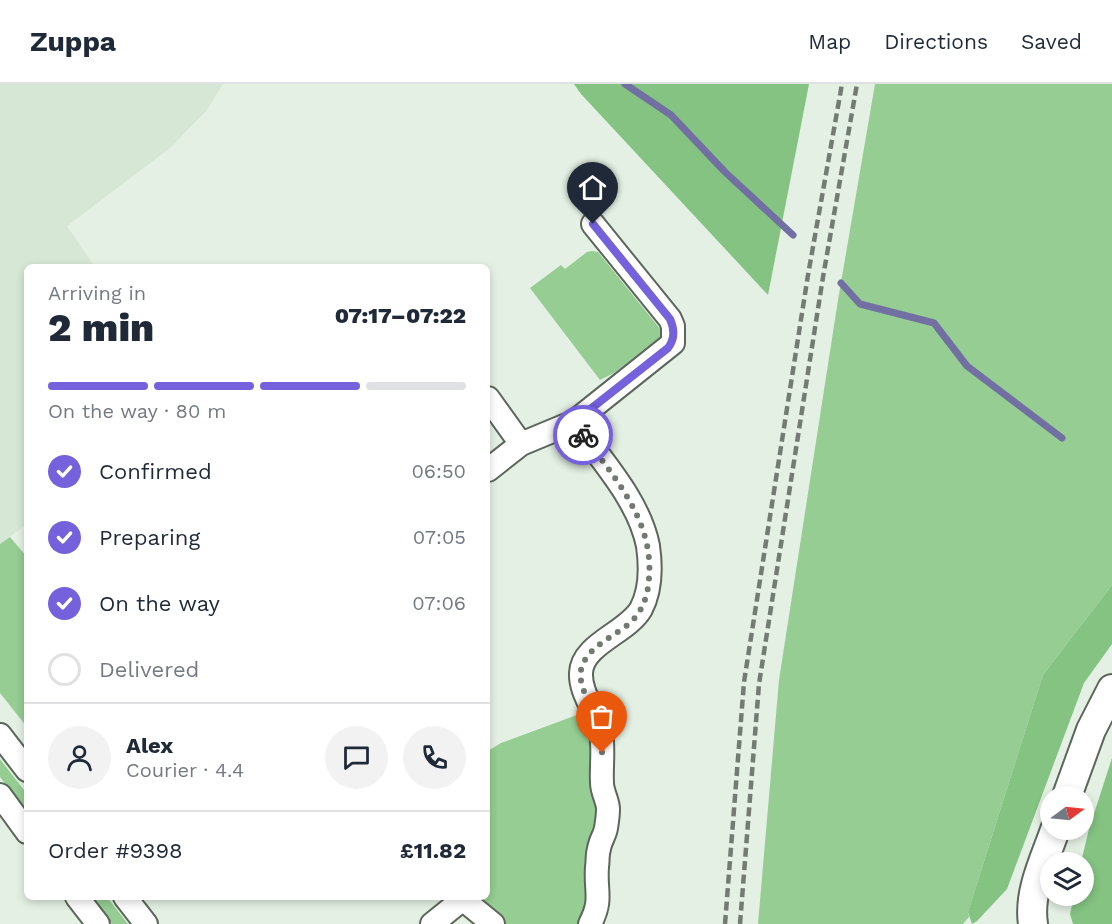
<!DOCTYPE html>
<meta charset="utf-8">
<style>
:root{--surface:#fff;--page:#f2f2f3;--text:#1f2937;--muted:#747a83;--line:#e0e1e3;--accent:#7461db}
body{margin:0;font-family:"Work Sans",sans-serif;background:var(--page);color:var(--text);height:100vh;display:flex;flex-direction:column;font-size:22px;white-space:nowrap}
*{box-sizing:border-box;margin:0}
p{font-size:20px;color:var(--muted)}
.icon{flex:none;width:33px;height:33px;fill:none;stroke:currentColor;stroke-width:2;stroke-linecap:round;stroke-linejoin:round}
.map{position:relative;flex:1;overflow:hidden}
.side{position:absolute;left:24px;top:180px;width:466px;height:636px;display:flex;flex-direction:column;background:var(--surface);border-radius:9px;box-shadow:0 3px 9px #0003}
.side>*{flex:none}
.needle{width:39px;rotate:75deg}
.fabs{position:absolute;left:1040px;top:702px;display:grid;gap:12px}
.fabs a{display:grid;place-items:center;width:54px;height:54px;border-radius:50%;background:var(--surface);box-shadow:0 3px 9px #0003;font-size:30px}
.pin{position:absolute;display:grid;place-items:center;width:51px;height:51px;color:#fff;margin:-62px -26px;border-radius:50% 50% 50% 0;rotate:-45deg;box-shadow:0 0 6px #0007}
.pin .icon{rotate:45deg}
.courier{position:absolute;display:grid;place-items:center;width:60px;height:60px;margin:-30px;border:4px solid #7461db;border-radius:50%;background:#fff;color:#222;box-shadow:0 2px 8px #0007}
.summary em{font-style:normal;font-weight:800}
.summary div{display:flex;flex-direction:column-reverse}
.summary{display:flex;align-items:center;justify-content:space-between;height:102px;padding:0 24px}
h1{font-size:39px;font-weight:800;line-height:45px}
.bar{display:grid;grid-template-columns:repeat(4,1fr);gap:9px 6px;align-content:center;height:72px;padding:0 24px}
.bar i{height:8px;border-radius:4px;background:var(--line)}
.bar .on{background:var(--accent)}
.bar p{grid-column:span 4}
.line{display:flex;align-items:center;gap:15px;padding:0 24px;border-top:2px solid var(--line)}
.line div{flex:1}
.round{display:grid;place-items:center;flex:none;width:63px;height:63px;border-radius:32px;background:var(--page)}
ol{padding:0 24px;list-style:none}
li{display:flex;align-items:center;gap:18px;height:66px}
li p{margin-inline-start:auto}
li .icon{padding:6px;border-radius:50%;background:var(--accent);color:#fff;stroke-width:4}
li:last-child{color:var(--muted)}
li i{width:33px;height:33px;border:3px solid var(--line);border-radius:50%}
header{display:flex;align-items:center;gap:36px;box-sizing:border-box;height:84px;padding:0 30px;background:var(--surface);border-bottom:2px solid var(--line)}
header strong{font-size:28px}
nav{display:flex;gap:33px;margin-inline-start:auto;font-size:21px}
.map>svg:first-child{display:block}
</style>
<header>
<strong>Zuppa</strong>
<nav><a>Map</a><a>Directions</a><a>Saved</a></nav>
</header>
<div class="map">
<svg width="1112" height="840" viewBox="0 0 1112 840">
<rect width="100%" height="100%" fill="#e4f0e4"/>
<path fill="#d6e7d5" d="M 0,0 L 223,0 L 207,26 L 170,64 L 67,142 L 95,183 L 27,183 L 27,440 L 0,460 Z"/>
<g fill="#95cd93">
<path d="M 875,0 L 1112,0 L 1112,501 L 1043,591 L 968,828 L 969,833 L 963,840 L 758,840 L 779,596 L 838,216 Z"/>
<path d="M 592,167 L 598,168 L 661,246 L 660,253 L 614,289 L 600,296 L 530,204 L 561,181 L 565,185 L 587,168 Z"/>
<path d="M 10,453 L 27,473 L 27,643 L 0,609 L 0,460 Z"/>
<path d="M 593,625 L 602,653 L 590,840 L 493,840 L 460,813 L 488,813 L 488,667 L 501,659 Z"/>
<path d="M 0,675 L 27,710 L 27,729 L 0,693 Z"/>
<path d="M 92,813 L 107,813 L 128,840 L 112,840 Z"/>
</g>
<g fill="#84c382">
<path d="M 574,0 L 809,0 L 768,211 L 581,10 Z"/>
<path d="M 1112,501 L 1112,560 L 1084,599 L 1007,805 L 977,837 L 972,840 L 968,828 L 1043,591 Z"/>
<path d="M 1112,674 L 1112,840 L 1073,840 L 1070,830 L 1074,812 L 1083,812 L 1083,778 L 1081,778 L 1089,745 Z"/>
</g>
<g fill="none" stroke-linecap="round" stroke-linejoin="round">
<g stroke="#7270a3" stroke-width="7">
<path d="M 625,0 L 671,31 L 725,88 L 793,151"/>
<path d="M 841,199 L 860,220 L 934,239 L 967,282 L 1062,354"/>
</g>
<defs>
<g id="minor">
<path d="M 488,314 L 521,360"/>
<path d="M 574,338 C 601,376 639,416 648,462 C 651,483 651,506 641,525 C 627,549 582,560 581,589 C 580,610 597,628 601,649 C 604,665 601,683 602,699 C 602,708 608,717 608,725 C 608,731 607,738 606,744 C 605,751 600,757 599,765 C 597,771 598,777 597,783 C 595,808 603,815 590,840"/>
<path d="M 488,386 L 521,360 L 574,338 L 673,259 L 673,242 L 670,235 L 593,140"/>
<path d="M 0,651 L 27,686"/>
<path d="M 0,711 L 27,748"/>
<path d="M 77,813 L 98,840"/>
<path d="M 125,813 L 146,840"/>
<path d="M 460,813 L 493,840"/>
<path d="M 432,840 L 463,815"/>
</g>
<g id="major">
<path d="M 1067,712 L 1091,646 L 1112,605"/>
<path d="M 1033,840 C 1028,808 1045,775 1055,746"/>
</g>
</defs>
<use href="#minor" stroke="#5c665c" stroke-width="26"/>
<use href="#major" stroke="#5c665c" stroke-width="32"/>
<use href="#minor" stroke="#fff" stroke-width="22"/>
<use href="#major" stroke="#fff" stroke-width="28"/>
<g stroke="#747b74" stroke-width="4.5" stroke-dasharray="9 4.5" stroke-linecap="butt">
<path d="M 725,840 L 744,598 L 808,191 L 842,0"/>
<path d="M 740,840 L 759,600 L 823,193 L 857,0"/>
</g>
</g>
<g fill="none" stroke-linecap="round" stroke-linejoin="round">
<path stroke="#727972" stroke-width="6" stroke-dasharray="0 10.8" d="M 583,351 C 614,393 654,437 649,494 C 648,511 643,527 630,539 C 614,553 586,563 581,586 C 578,604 592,621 598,637 C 602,647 602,658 602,669"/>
<path stroke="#7461db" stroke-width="8" d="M 583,351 L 574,338 L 668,264 C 675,255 675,246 670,235 L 593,140"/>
</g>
</svg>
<div class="fabs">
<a><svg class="needle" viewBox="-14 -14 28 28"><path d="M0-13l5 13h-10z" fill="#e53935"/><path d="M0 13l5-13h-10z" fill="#747a83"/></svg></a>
<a><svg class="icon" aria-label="layers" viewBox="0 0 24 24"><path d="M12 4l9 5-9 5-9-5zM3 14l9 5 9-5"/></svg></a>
</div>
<div class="pin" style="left:602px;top:669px;background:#ea580c"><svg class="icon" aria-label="bag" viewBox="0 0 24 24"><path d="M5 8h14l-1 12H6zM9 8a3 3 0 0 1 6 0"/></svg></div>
<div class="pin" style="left:593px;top:140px;background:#1f2937"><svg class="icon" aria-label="home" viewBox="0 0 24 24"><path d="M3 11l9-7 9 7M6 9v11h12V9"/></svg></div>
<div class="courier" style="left:583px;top:351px"><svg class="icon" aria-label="bike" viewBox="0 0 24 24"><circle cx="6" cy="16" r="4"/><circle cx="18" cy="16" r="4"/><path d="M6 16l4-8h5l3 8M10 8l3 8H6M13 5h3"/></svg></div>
<section class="side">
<div class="summary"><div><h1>2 min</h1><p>Arriving in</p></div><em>07:17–07:22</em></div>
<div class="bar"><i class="on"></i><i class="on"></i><i class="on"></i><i></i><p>On the way · 80 m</p></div>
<ol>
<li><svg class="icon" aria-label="check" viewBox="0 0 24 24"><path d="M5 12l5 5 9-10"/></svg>Confirmed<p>06:50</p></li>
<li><svg class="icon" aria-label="check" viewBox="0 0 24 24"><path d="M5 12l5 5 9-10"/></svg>Preparing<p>07:05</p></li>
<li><svg class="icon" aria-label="check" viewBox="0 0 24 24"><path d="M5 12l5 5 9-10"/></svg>On the way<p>07:06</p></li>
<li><i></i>Delivered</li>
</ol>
<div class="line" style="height:108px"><a class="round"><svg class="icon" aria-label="person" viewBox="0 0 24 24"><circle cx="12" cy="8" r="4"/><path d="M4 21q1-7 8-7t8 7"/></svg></a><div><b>Alex</b><p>Courier · 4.4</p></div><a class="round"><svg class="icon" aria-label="chat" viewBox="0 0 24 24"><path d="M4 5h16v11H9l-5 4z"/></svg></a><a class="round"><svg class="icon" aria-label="phone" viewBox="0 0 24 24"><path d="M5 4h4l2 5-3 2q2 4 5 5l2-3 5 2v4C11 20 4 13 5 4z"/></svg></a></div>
<div class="line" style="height:78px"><div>Order #9398</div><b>£11.82</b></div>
</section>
</div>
